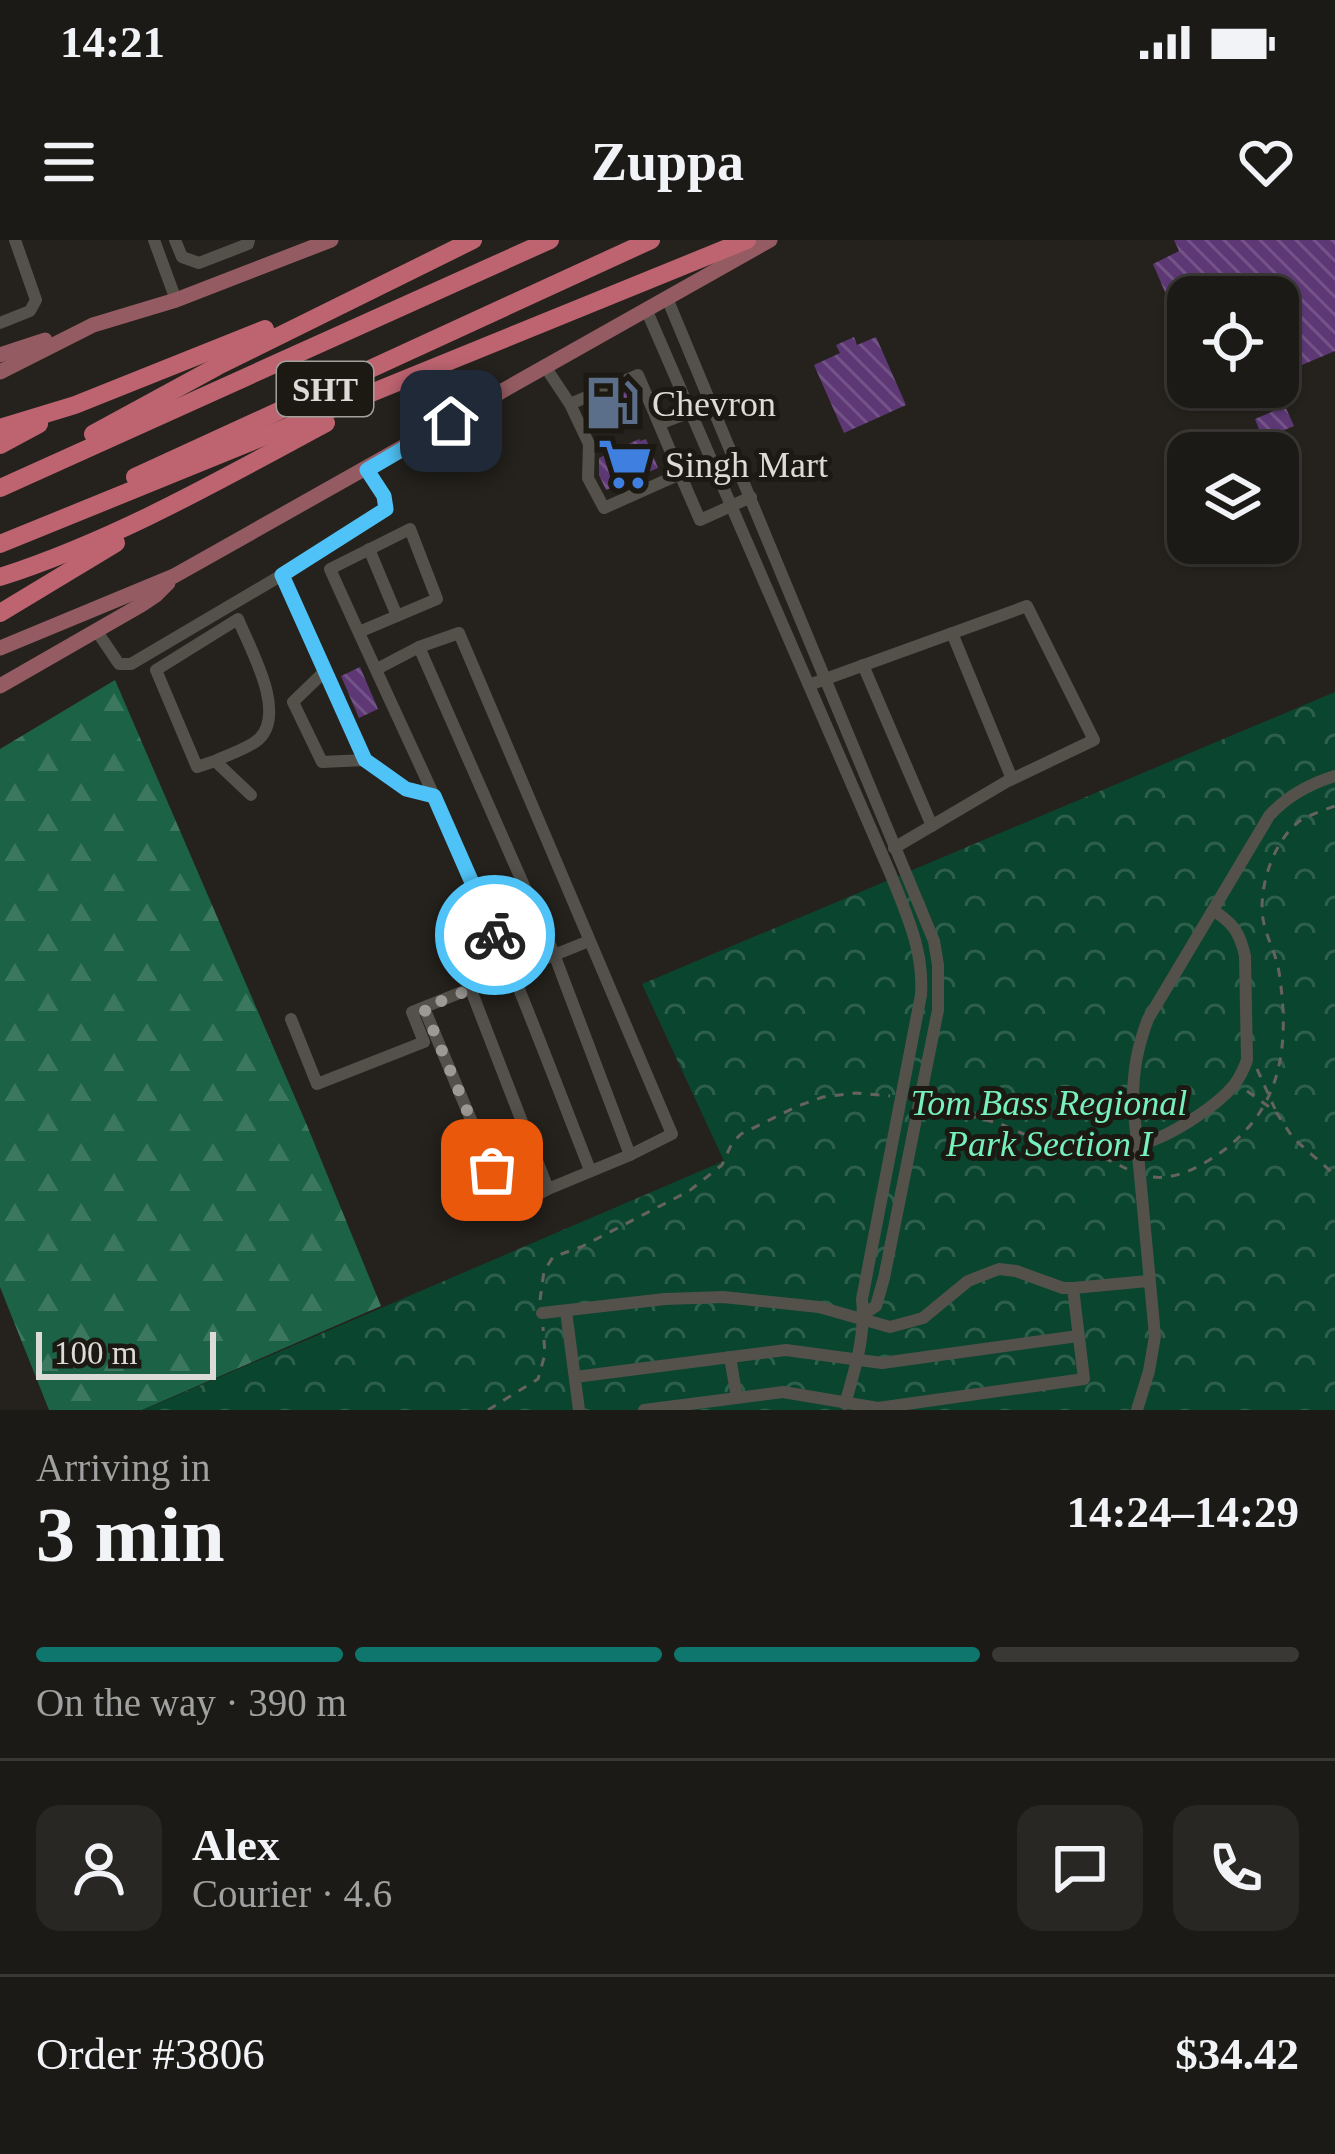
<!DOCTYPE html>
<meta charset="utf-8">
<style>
:root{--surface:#1c1a16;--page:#292723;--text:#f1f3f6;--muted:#a0a1a1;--line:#3a3835;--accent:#0f766e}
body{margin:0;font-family:Georgia,serif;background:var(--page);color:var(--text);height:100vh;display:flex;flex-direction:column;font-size:45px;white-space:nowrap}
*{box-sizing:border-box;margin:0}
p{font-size:39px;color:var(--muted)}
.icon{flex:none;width:66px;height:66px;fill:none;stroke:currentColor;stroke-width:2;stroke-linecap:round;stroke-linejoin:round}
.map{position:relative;height:1170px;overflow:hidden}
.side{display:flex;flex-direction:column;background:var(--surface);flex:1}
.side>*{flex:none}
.fabs{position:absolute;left:1167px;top:36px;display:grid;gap:24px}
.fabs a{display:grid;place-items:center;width:132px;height:132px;border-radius:24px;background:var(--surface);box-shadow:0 3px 9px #0004,0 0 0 3px var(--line);font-size:60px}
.scale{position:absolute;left:36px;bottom:30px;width:180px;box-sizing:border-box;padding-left:12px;border:6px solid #dddbd7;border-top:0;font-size:33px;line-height:42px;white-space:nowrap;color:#dddbd7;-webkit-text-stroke:9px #1c1913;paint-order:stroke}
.pin{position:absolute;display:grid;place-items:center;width:102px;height:102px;color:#fff;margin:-51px;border-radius:24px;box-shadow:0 6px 18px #0006}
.courier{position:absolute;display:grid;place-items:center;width:120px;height:120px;margin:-60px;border:9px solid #4fc3f7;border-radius:50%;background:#fff;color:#222;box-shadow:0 3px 15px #0007}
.summary em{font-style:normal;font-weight:800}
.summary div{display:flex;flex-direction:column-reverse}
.summary{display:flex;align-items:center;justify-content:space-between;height:204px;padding:0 36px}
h1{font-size:78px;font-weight:800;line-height:90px}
.bar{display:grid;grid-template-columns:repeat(4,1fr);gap:18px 12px;align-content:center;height:144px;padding:0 36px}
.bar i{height:15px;border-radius:9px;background:var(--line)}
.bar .selected{background:var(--accent)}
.bar p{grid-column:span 4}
.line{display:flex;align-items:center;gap:30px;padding:0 36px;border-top:3px solid var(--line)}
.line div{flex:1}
.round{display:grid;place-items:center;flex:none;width:126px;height:126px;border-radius:24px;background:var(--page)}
.status{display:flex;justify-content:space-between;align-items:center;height:84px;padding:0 60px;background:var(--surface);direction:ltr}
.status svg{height:33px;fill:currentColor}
header{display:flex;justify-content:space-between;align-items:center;height:156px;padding:0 36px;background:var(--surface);font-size:54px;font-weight:800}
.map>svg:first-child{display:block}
</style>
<div class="status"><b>14:21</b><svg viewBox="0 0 49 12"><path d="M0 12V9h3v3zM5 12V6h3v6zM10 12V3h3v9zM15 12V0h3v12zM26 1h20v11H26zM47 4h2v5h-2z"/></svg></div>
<header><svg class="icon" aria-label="menu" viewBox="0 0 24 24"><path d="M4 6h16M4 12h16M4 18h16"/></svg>Zuppa<svg class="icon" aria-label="heart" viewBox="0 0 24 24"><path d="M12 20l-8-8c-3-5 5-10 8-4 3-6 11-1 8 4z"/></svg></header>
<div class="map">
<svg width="1335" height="1170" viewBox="0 0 1335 1170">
<defs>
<pattern id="forest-firs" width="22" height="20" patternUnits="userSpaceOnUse" patternTransform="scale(3)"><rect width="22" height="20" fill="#1b6246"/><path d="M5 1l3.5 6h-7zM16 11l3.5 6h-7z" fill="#3c7860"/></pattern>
<pattern id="park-crowns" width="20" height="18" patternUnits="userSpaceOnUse" patternTransform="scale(3)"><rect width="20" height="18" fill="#0a452f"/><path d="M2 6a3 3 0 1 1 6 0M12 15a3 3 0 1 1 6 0" fill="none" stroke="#2d5f4c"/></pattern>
<pattern id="building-back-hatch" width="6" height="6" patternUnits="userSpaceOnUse" patternTransform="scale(3)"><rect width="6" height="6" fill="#5d3875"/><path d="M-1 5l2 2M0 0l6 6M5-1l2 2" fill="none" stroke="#745488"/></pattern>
</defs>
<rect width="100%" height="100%" fill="#25221d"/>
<path fill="url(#forest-firs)" d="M 115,440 L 306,883 L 381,1066 L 142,1170 L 49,1170 L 0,1047 L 0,509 Z"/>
<path fill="url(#park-crowns)" d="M 1335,452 L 1335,1170 L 143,1170 L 724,921 L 642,744 Z"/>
<g fill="url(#building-back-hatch)">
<path d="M 1174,0 L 1335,0 L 1335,111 L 1278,135 L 1278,57 L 1188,57 L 1188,106 L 1153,24 L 1179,11 Z"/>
<path d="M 854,97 L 857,105 L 876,97 L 906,165 L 844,193 L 814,125 L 840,113 L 836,105 Z"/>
<path d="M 1205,147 L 1249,147 L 1211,163 Z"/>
<path d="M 632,149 L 639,167 L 595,186 L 588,168 Z"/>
<path d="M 1285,166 L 1294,186 L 1263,199 L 1255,179 Z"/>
<path d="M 639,199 L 640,201 L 646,199 L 658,228 L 606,250 L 599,235 L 599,218 Z"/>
<path d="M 360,427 L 378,469 L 359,478 L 341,436 Z"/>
</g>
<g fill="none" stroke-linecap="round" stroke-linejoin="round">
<g stroke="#66635f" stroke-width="3" stroke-dasharray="9 9" stroke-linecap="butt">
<path d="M 1257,829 L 1275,869"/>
<path d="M 1247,851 L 1276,872 L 1293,898 L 1335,935"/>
<path d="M 932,866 L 998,883 L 1057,908 L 1094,913 L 1127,929"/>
<path d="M 1153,937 C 1177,940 1201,926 1220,913 C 1283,868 1290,804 1279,732 C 1276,713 1266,697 1263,679 C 1258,647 1274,599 1301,580 C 1312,574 1324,570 1335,566"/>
<path d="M 540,1060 L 544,1031 L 553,1017 L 581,1007 L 689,951 L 722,925 L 732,903 L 741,894 L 798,866 L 823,857 L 856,853 L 890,856"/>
<path d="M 488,1170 L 538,1139 L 545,1114 L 543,1087"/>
</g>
<g stroke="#54514b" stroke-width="12">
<path d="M 154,0 L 176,60"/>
<path d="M 175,0 L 182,17 L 199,23 L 248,4 L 249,0"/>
<path d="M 667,58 L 934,701 L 938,725 L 938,770 L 884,1038 L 876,1066 L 864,1074"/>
<path d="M 646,69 L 891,635 C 907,675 924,712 921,755 L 862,1059 C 866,1094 855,1130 845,1164"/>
<path d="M 0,83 L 30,71 L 36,60 L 15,0"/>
<path d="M 546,128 L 570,164 L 589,204 L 588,238 L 604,268 L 680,234 L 700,280 L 751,257"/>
<path d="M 570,164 L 638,135 L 659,184"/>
<path d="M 680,234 L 659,184 L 691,172"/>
<path d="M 369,309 L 397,376"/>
<path d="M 282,335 L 365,520 L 322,522 L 293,462 L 324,432"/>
<path d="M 96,390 L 119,424 L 131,424 L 282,335 L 386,269 L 384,255 L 367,230"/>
<path d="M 359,392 L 437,359 L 410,289 L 330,329 C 390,463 455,596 512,732 C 539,797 564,864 590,930"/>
<path d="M 952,393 L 1012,539"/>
<path d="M 419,407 L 459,393 L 672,894 L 630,915"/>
<path d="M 863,425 L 932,586"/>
<path d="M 377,429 L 419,407 L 554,714 L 630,915 L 548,949 L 471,750"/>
<path d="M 809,445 L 1027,366 L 1094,500 L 1006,542 L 894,608"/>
<path d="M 365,520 L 406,549 L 434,556"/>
<path d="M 215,521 C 229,514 248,509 259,499 C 287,472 250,409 238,379 L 156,430 L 197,527 L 215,521 L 251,555"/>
<path d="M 424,768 L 509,970 L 548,949"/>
<path d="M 291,779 L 317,844 L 424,802 L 412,772 L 589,701"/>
<path d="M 1137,904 C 1163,902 1217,866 1234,845 C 1240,837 1244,829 1247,820 L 1245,716 C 1240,693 1233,683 1214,671"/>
<path d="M 566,1071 L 579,1170"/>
<path d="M 542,1073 L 665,1059 L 723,1057 L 819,1067 L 890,1087 L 923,1078 L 968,1041 L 999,1029 L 1016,1031 L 1063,1048 L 1073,1048 L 1148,1041"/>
<path d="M 730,1117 L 737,1158"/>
<path d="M 575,1137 L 786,1110 L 882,1123 L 1078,1096"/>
<path d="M 644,1170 L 783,1152 L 878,1168 L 1084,1139 L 1073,1048"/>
<path d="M 1137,1170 L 1149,1131 L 1155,1096 L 1133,861 C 1133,831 1137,808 1148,779 L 1269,576 C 1287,556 1309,544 1335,536"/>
</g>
<g stroke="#945c62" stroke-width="15">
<path d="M 0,115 L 45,100"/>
<path d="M 0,132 L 93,85 L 176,60 L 331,0"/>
<path d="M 0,408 L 174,336 L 770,0"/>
<path d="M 0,446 L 141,365 L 156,355 L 168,343"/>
</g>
<g stroke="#be6471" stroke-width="18">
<path d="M 0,188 L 75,165 L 265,89"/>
<path d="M 93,194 L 218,126 L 473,0"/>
<path d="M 0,205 L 39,184"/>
<path d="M 135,237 L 651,0"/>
<path d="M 0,248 L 550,0"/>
<path d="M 0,304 L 747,0"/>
<path d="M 0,337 C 115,300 220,240 326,183"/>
<path d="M 0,373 L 116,303"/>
</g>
</g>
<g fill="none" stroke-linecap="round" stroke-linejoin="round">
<path stroke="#9d9a96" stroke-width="12" stroke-dasharray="0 21.6" d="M 492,930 L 424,768 L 512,733 L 495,695"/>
<path stroke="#4fc3f7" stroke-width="15" d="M 451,181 L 367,230 L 384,256 L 386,269 L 282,335 L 365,520 L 406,549 L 434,556 L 495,695"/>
</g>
<defs>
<symbol id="fuel-bare" viewBox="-9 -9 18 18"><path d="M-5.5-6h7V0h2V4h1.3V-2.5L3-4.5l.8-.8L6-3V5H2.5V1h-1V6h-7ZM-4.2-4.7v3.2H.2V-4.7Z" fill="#5c6f8a" stroke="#1c1913" stroke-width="2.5" paint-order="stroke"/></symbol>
<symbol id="supermarket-bare" viewBox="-9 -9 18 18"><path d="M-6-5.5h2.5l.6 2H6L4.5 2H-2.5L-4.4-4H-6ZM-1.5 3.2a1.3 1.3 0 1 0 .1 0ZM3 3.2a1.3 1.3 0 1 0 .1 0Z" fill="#3f7fe0" stroke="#1c1913" stroke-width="2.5" paint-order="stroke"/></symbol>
</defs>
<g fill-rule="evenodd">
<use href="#fuel-bare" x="574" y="125" width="76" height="76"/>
<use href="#supermarket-bare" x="587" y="186" width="76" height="76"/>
</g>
<g text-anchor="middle" stroke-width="10" stroke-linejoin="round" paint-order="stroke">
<rect fill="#1c1913" stroke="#a3a19c" stroke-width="3" x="277" y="122" width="96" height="54" rx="9"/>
<g font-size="33" font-weight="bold" fill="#dddbd7">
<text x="325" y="161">SHT</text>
</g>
<g font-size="36" fill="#dddbd7" stroke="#1c1913" text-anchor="start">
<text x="652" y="176">Chevron</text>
<text x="665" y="237">Singh Mart</text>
</g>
<g font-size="36" font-style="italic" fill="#77f1bc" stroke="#1c1913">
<text x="1049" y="875">Tom Bass Regional<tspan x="1049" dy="41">Park Section I</tspan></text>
</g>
</g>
</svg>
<div class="fabs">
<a><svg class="icon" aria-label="locate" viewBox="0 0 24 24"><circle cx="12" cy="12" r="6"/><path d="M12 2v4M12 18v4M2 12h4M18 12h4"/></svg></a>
<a><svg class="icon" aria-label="layers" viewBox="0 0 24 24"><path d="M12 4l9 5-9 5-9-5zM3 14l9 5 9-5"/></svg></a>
</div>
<div class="scale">100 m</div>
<div class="pin" style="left:492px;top:930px;background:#ea580c"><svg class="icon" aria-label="bag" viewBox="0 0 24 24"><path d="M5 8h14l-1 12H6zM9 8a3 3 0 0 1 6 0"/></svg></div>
<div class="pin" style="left:451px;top:181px;background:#1f2937"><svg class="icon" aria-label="home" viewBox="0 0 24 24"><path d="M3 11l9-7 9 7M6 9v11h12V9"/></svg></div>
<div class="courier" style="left:495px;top:695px"><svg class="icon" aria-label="bike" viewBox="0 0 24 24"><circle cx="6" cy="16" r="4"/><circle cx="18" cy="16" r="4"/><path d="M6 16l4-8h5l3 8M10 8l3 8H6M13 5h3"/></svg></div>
</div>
<section class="side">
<div class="summary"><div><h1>3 min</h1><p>Arriving in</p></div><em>14:24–14:29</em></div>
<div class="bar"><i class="selected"></i><i class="selected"></i><i class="selected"></i><i></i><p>On the way · 390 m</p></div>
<div class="line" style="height:216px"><a class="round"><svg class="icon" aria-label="person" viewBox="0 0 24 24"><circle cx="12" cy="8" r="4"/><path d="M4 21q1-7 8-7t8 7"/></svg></a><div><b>Alex</b><p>Courier · 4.6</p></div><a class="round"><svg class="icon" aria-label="chat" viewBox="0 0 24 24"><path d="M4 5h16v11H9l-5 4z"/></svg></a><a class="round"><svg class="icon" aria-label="phone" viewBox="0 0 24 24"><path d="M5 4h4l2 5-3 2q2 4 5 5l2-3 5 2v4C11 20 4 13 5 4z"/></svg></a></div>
<div class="line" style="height:156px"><div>Order #3806</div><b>$34.42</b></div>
</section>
